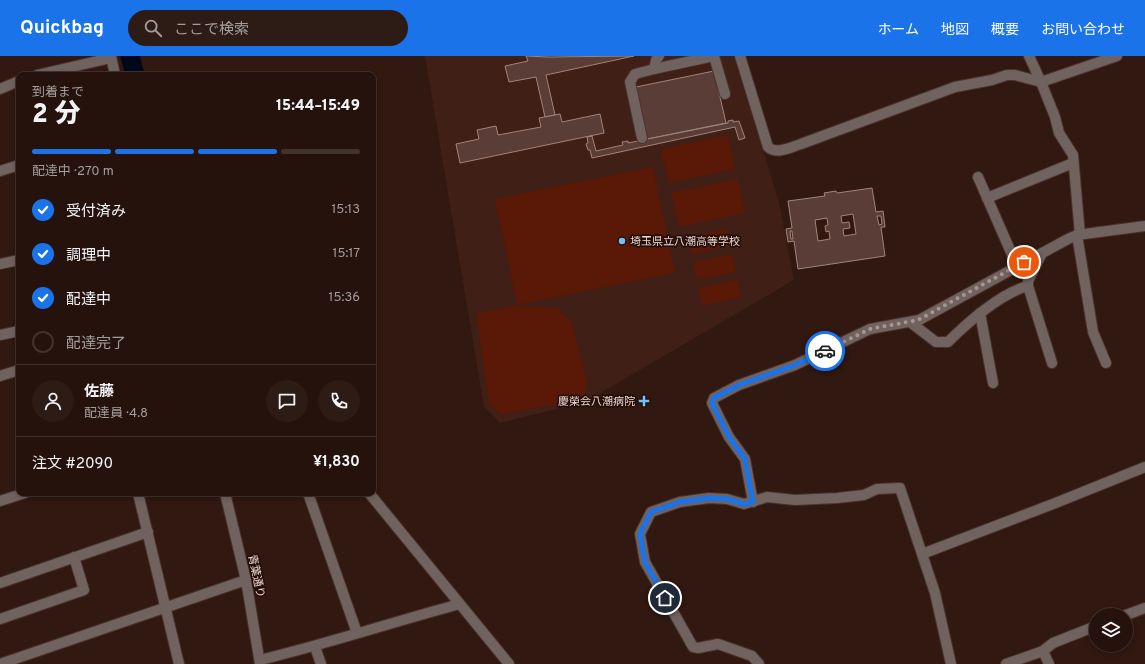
<!DOCTYPE html>
<html lang="ja">
<meta charset="utf-8">
<style>
:root{--surface:#25120d;--page:#2d1b16;--text:#f1f3f6;--muted:#a39e9d;--line:#42322e;--accent:#1a73e8}
body{margin:0;font-family:Overpass,"Noto Sans JP",sans-serif;background:var(--page);color:var(--text);height:100vh;display:flex;flex-direction:column;font-size:15px;white-space:nowrap}
*{box-sizing:border-box;margin:0}
p{font-size:13px;color:var(--muted)}
.icon{flex:none;width:22px;height:22px;fill:none;stroke:currentColor;stroke-width:2;stroke-linecap:round;stroke-linejoin:round}
.map{position:relative;flex:1;overflow:hidden}
.panel{position:absolute;left:16px;top:16px;width:360px;height:424px;display:flex;flex-direction:column;background:var(--surface);border-radius:8px;box-shadow:0 2px 6px #0003,0 0 0 1px var(--line)}
.panel>*{flex:none}
.buttons{position:absolute;left:1089px;top:552px;display:grid;gap:8px}
.buttons a{display:grid;place-items:center;width:44px;height:44px;border-radius:50%;background:var(--surface);box-shadow:0 2px 6px #0003,0 0 0 1px var(--line);font-size:20px}
.pin{position:absolute;display:grid;place-items:center;width:34px;height:34px;color:#fff;margin:-17px;border:2px solid #fff;border-radius:50%;box-shadow:0 1px 4px #0007}
.courier{position:absolute;display:grid;place-items:center;width:40px;height:40px;margin:-20px;border:3px solid #1a73e8;border-radius:50%;background:#fff;color:#222;box-shadow:0 1px 5px #0007}
.head em{font-style:normal;font-weight:800}
.head div{display:flex;flex-direction:column-reverse}
.head{display:flex;align-items:center;justify-content:space-between;height:68px;padding:0 16px}
h1{font-size:26px;font-weight:800;line-height:30px}
.bar{display:grid;grid-template-columns:repeat(4,1fr);gap:6px 4px;align-content:center;height:48px;padding:0 16px}
.bar i{height:5px;border-radius:3px;background:var(--line)}
.bar .active{background:var(--accent)}
.bar p{grid-column:span 4}
.line{display:flex;align-items:center;gap:10px;padding:0 16px;border-top:1px solid var(--line)}
.line div{flex:1}
.round{display:grid;place-items:center;flex:none;width:42px;height:42px;border-radius:21px;background:var(--page)}
ol{padding:0 16px;list-style:none}
li{display:flex;align-items:center;gap:12px;height:44px}
li p{margin-inline-start:auto}
li .icon{padding:4px;border-radius:50%;background:var(--accent);color:#fff;stroke-width:4}
li:last-child{color:var(--muted)}
li i{width:22px;height:22px;border:2px solid var(--line);border-radius:50%}
header{display:flex;align-items:center;gap:24px;box-sizing:border-box;height:56px;padding:0 20px;background:var(--accent);color:#fff}
header strong{font-size:19px}
nav{display:flex;gap:22px;margin-inline-start:auto;font-size:14px}
.search{width:280px;height:36px;background:var(--page);display:flex;align-items:center;gap:10px;box-sizing:border-box;padding:0 14px;border-radius:22px;color:var(--muted);font-size:15px}
.map>svg:first-child{display:block}
</style>
<header>
<strong>Quickbag</strong>
<div class="search"><svg class="icon" aria-label="search" viewBox="0 0 24 24"><circle cx="10" cy="10" r="6"/><path d="M15 15l6 6"/></svg>ここで検索</div>
<nav><a>ホーム</a><a>地図</a><a>概要</a><a>お問い合わせ</a></nav>
</header>
<div class="map">
<svg width="1145" height="608" viewBox="0 0 1145 608">
<rect width="100%" height="100%" fill="#311811"/>
<path fill="#3f1f16" d="M 425,0 L 734,0 L 779,146 L 794,224 L 585,346 L 500,367 L 484,351 Z"/>
<g fill="#5a1806">
<path d="M 728,79 L 735,113 L 669,127 L 661,93 Z"/>
<path d="M 653,111 L 675,217 L 517,249 L 495,143 Z"/>
<path d="M 738,123 L 745,157 L 679,171 L 671,137 Z"/>
<path d="M 727,172 L 730,190 L 692,199 L 688,181 Z"/>
<path d="M 732,198 L 736,216 L 697,224 L 693,206 Z"/>
<path d="M 737,224 L 741,241 L 702,250 L 698,232 Z"/>
<path d="M 517,250 L 558,252 L 571,266 L 586,322 L 585,343 L 502,358 L 489,348 L 476,257 Z"/>
</g>
<g fill="none" stroke-linecap="round" stroke-linejoin="round">
<path stroke="#000818" stroke-width="19" d="M 130,0 L 135,19"/>
</g>
<g fill="#5a3d36" stroke="#a4837a" fill-rule="evenodd">
<path d="M 526,0 L 549,1 L 634,0 L 546,19 L 555,59 L 545,61 L 536,21 L 509,26 L 505,10 L 528,5 Z"/>
<path d="M 714,15 L 726,67 L 647,83 L 636,31 Z"/>
<path d="M 560,58 L 562,66 L 600,58 L 604,77 L 460,107 L 456,88 L 479,83 L 477,74 L 496,70 L 498,79 L 541,71 L 539,62 Z"/>
<path d="M 733,64 L 733,66 L 739,65 L 745,82 L 739,84 L 735,71 L 592,102 L 590,94 L 588,94 L 586,88 L 588,87 L 587,81 L 592,80 L 596,95 L 623,89 L 622,86 L 628,85 L 628,87 L 728,67 L 728,65 Z"/>
<path d="M 872,132 L 876,156 L 883,155 L 885,171 L 881,171 L 885,200 L 798,213 L 794,185 L 788,186 L 786,173 L 792,172 L 788,145 L 825,140 L 824,137 L 836,135 L 837,137 ZM 853,158 L 856,178 L 844,180 L 843,173 L 850,172 L 849,166 L 842,167 L 841,160 ZM 877,160 L 881,160 L 882,168 L 879,169 ZM 827,162 L 828,169 L 825,170 L 826,176 L 829,175 L 830,183 L 818,185 L 815,164 ZM 790,175 L 792,175 L 793,183 L 791,183 Z"/>
</g>
<g fill="none" stroke-linecap="round" stroke-linejoin="round">
<defs>
<g id="minor">
<path d="M 111,0 L 115,19"/>
<path d="M 714,0 L 725,38"/>
<path d="M 740,0 L 768,91 C 777,99 791,91 801,88 L 955,31 L 992,24 L 1007,19 L 1015,19 L 1041,26 L 1117,0"/>
<path d="M 1029,0 L 1041,26 L 1055,61 L 1059,77 L 1073,99 L 1080,179"/>
<path d="M 654,13 L 714,0"/>
<path d="M 37,19 L 111,2"/>
<path d="M 0,33 L 19,25"/>
<path d="M 642,82 L 630,26 L 635,18 L 654,13 L 656,4 L 659,0"/>
<path d="M 0,115 L 19,109"/>
<path d="M 978,121 L 1017,210"/>
<path d="M 987,142 L 1073,107"/>
<path d="M 1077,179 L 1093,276 L 1106,307"/>
<path d="M 1042,197 L 1028,225 L 1028,230 L 1052,307"/>
<path d="M 0,208 L 19,204"/>
<path d="M 980,257 L 993,327"/>
<path d="M 910,266 L 936,286 L 948,286 C 967,267 1001,237 1028,230"/>
<path d="M 0,279 L 19,275"/>
<path d="M 0,320 L 19,314"/>
<path d="M 138,437 L 179,608"/>
<path d="M 225,437 L 246,524 L 260,608"/>
<path d="M 308,437 L 357,577"/>
<path d="M 369,437 L 509,608"/>
<path d="M 0,445 L 25,437"/>
<path d="M 753,446 L 745,403 L 729,381 L 712,347 L 714,342 L 739,329 L 795,309 L 870,273 L 919,264 L 1068,183 L 1077,179 L 1145,170"/>
<path d="M 922,498 L 1053,448 L 1145,411"/>
<path d="M 0,527 L 148,476"/>
<path d="M 1126,559 L 1145,552"/>
<path d="M 0,563 L 84,534 L 74,501"/>
<path d="M 315,591 L 321,608"/>
<path d="M 1043,595 L 1049,608"/>
<path d="M 260,604 C 326,588 390,567 456,549 L 459,547"/>
<path d="M 3,607 L 246,524"/>
<path d="M 759,608 L 752,600 L 718,588 L 698,592 L 693,591 L 645,506 L 640,478 L 651,456 L 680,446 L 709,442 L 727,443 L 744,448 L 767,441 L 795,444 L 837,442 L 864,439 L 877,433 L 900,432 L 935,537 L 951,608"/>
<path d="M 1006,608 L 1043,595 L 1053,587 L 1096,570"/>
</g>
</defs>
<use href="#minor" stroke="#4b332c" stroke-width="12"/>
<use href="#minor" stroke="#70625e" stroke-width="10"/>
</g>
<g fill="none" stroke-linecap="round" stroke-linejoin="round">
<path stroke="#aa9590" stroke-width="4" stroke-dasharray="0 7.2" d="M 825,295 L 870,273 L 918,264 L 1024,206"/>
<path stroke="#1a73e8" stroke-width="5" d="M 665,542 L 645,506 L 640,478 L 651,456 L 680,446 L 709,442 L 727,443 L 744,448 L 753,446 L 745,403 L 729,381 L 712,347 L 714,342 L 739,329 L 795,309 L 825,295"/>
</g>
<g fill="#73c0f6" stroke="#260e08" stroke-width="1.5">
<circle cx="622" cy="185" r="4"/>
<path d="M642 339h4v4h4v4h-4v4h-4v-4h-4v-4h4z"/>
</g>
<g text-anchor="middle" stroke-width="3.5" stroke-linejoin="round" paint-order="stroke">
<g font-size="11" fill="#ebd9d4" stroke="#260e08" text-anchor="start">
<text x="630" y="189">埼玉県立八潮高等学校</text>
<text x="635" y="349" text-anchor="end">慶榮会八潮病院</text>
</g>
<g font-size="11" fill="#ebd9d4" stroke="#260e08">
<text transform="translate(257 520) rotate(78)" y="4">青葉通り</text>
</g>
</g>
</svg>
<div class="buttons">
<a><svg class="icon" aria-label="layers" viewBox="0 0 24 24"><path d="M12 4l9 5-9 5-9-5zM3 14l9 5 9-5"/></svg></a>
</div>
<div class="pin" style="left:1024px;top:206px;background:#ea580c"><svg class="icon" aria-label="bag" viewBox="0 0 24 24"><path d="M5 8h14l-1 12H6zM9 8a3 3 0 0 1 6 0"/></svg></div>
<div class="pin" style="left:665px;top:542px;background:#1f2937"><svg class="icon" aria-label="home" viewBox="0 0 24 24"><path d="M3 11l9-7 9 7M6 9v11h12V9"/></svg></div>
<div class="courier" style="left:825px;top:295px"><svg class="icon" aria-label="car" viewBox="0 0 24 24"><path d="M5 17H2v-5l4-1 3-4h7l3 4 3 1v5h-3M9 17h6M6 11h13"/><circle cx="7" cy="17" r="2"/><circle cx="17" cy="17" r="2"/></svg></div>
<section class="panel">
<div class="head"><div><h1>2 分</h1><p>到着まで</p></div><em>15:44–15:49</em></div>
<div class="bar"><i class="active"></i><i class="active"></i><i class="active"></i><i></i><p>配達中 · 270 m</p></div>
<ol>
<li><svg class="icon" aria-label="check" viewBox="0 0 24 24"><path d="M5 12l5 5 9-10"/></svg>受付済み<p>15:13</p></li>
<li><svg class="icon" aria-label="check" viewBox="0 0 24 24"><path d="M5 12l5 5 9-10"/></svg>調理中<p>15:17</p></li>
<li><svg class="icon" aria-label="check" viewBox="0 0 24 24"><path d="M5 12l5 5 9-10"/></svg>配達中<p>15:36</p></li>
<li><i></i>配達完了</li>
</ol>
<div class="line" style="height:72px"><a class="round"><svg class="icon" aria-label="person" viewBox="0 0 24 24"><circle cx="12" cy="8" r="4"/><path d="M4 21q1-7 8-7t8 7"/></svg></a><div><b>佐藤</b><p>配達員 · 4.8</p></div><a class="round"><svg class="icon" aria-label="chat" viewBox="0 0 24 24"><path d="M4 5h16v11H9l-5 4z"/></svg></a><a class="round"><svg class="icon" aria-label="phone" viewBox="0 0 24 24"><path d="M5 4h4l2 5-3 2q2 4 5 5l2-3 5 2v4C11 20 4 13 5 4z"/></svg></a></div>
<div class="line" style="height:52px"><div>注文 #2090</div><b>¥1,830</b></div>
</section>
</div>
